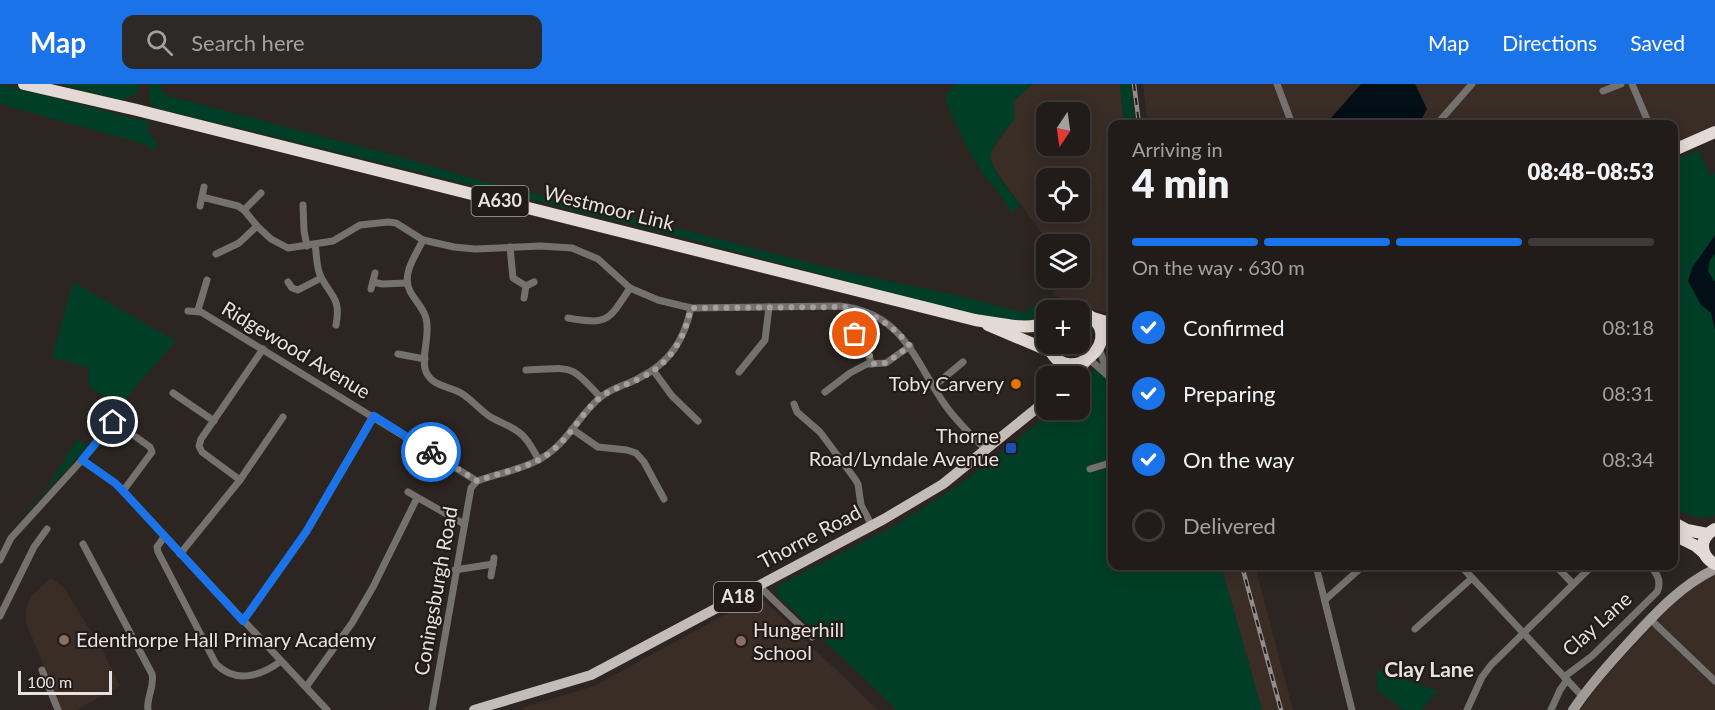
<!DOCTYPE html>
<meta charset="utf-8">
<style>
:root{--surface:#211c19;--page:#2d2926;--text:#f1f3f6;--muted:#a2a1a2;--line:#3e3a38;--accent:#1a73e8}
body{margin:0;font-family:Lato,sans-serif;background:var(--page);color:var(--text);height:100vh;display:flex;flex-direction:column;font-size:22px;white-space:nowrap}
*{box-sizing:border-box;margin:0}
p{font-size:20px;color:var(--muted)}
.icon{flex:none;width:33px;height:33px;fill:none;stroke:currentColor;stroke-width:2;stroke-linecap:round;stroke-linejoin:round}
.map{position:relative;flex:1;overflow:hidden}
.sheet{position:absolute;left:1108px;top:36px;width:570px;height:450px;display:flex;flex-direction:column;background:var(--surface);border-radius:12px;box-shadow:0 3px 15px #0003,0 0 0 2px var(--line)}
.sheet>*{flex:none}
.needle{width:39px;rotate:193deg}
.controls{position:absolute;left:1036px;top:18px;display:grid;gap:12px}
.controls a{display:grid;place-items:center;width:54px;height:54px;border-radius:12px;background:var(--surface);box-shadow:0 3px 15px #0003,0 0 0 2px var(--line);font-size:30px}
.scale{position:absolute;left:18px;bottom:15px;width:94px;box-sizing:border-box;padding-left:6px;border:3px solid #e7e2e0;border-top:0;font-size:16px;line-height:21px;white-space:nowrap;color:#e7e2e0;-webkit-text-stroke:4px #221b18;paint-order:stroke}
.pin{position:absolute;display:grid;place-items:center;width:51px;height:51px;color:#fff;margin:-26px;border:3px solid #fff;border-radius:50%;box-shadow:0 2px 6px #0007}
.courier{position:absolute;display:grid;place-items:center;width:60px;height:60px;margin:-30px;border:4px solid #1a73e8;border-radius:50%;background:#fff;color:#222;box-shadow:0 2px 8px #0007}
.head em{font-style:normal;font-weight:800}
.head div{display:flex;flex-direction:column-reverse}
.head{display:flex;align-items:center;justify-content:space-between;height:102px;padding:0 24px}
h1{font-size:39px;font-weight:800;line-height:45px}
.bar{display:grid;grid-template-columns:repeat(4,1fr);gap:9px 6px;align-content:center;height:72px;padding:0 24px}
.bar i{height:8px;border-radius:4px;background:var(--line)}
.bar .active{background:var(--accent)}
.bar p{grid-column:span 4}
ol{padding:0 24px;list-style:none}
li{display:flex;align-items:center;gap:18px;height:66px}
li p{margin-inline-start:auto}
li .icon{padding:6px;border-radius:50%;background:var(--accent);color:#fff;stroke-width:4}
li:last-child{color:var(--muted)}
li i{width:33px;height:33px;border:3px solid var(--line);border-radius:50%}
header{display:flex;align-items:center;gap:36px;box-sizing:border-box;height:84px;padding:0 30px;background:var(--accent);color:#fff}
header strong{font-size:28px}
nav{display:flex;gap:33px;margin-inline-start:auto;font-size:21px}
.search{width:420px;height:54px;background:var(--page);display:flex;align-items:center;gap:15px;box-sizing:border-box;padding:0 21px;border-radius:12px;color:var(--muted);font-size:22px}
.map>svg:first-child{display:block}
</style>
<header>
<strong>Map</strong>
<div class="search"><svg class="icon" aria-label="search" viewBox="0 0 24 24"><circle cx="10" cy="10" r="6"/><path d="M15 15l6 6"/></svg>Search here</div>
<nav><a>Map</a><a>Directions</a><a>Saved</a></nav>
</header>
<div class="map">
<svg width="1715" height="626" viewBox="0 0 1715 626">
<rect width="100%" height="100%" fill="#2c2521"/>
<g fill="#392d26" fill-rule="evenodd">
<path d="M 1032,0 L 1120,0 L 1124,40 L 1113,40 L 1113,229 L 1087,225 L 1053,211 L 1055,194 L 1080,194 L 1080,160 L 1050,160 L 995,86 L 990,75 L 992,66 L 1014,34 L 1012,18 ZM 1047,28 L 1080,28 L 1080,62 L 1047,62 ZM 1047,94 L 1080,94 L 1080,128 L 1047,128 Z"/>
<path d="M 1143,0 L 1715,0 L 1715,41 L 1674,59 L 1674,40 L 1148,40 Z"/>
<path d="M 1221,482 L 1255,482 L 1293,626 L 1262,626 Z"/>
<path d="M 1715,491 L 1715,626 L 1580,626 L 1606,592 L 1677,515 L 1708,493 Z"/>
<path d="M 51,494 L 64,504 L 103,567 L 120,602 L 77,626 L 61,626 L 53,605 L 53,597 L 49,594 L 26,539 L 25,527 L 31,512 Z"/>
<path d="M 759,512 L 878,626 L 524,626 L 522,624 L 594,602 Z"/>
</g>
<g fill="#013e27">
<path d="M 0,0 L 149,38 L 148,47 L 157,59 L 155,68 L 144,60 L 0,20 Z"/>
<path d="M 59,0 L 139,0 L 135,11 L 121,16 Z"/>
<path d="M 150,0 L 159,0 L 165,11 L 401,73 L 474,95 L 664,141 L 838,186 L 960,212 L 1025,229 L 1041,216 L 1053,211 C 1052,215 1052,221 1050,224 C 1036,245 995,233 974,231 L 650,145 L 164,26 L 151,22 L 149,13 Z"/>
<path d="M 956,0 L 1032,0 L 1013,18 L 1015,34 C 1007,44 997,55 992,66 C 985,80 1011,108 1020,120 L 1012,130 C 1005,113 992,103 982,88 C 967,67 957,41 946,17 L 947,9 Z"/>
<path d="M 1120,0 L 1131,0 L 1135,40 L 1124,40 Z"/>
<path d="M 1698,66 L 1711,92 L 1715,89 L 1715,432 L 1700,434 L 1674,426 L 1674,76 Z"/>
<path d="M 73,198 L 176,257 L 119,322 L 89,303 L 89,284 L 52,273 Z"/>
<path d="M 1080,235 C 1096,243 1096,260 1082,271 C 1070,274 1061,271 1055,260 L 1080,260 Z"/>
<path d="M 1113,265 L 1113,482 L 1221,482 L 1262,626 L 897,626 L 776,510 L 777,502 L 894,442 L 962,399 L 1054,326 L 1080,326 L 1080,301 Z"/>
<path d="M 77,355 L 88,362 L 8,449 L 47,404 Z"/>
<path d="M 1377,586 L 1438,607 L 1421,626 L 1404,626 L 1377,605 Z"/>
</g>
<g fill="#030f16">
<path d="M 1361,0 L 1415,0 L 1427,25 L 1419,40 L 1329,40 L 1331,34 Z"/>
<path d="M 1715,151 L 1715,170 L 1710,176 L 1708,187 L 1715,198 L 1715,245 L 1711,229 L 1701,221 L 1688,197 L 1692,184 Z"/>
</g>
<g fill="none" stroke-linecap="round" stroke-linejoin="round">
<g stroke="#75716f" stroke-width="7">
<path d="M 1277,0 L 1292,40"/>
<path d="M 1632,0 L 1649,40"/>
<path d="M 1603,7 L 1621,0"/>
<path d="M 1437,40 L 1472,0"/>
<path d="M 202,113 L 238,122 L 244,126 L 257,142 L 271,155 L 288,164 L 333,157 L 360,141 L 388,138 L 396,139 L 423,156 L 454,163 L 475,165 L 541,162 L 572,164 L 598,175 L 630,204 L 658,216 L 691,224 L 840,222 C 902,229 913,273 943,318 C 955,336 971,351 986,366"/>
<path d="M 303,121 L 304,147 L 307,162"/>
<path d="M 200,122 L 204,103"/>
<path d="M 244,126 L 261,109"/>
<path d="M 423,156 C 416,171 401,190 410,207 C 415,217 423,223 426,234 C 431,252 420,273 426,288 C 433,303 449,302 461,309 C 471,315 479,325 489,332 C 498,338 509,341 517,347 C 527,353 533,366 539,376"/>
<path d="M 315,161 C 317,171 316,184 321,193 C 332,214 341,214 336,241"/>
<path d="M 510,163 L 513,194 L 526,202"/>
<path d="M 216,170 L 239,159 L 257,142"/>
<path d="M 288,198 L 292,204 L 298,206 L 321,194"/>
<path d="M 373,198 L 382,200 L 407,199"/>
<path d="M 371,205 L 375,189"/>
<path d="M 524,214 L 526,202 L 534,198"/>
<path d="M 198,226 L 207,196"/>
<path d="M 188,227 L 201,228 L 477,397"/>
<path d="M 568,234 C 609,241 608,237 630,204"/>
<path d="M 848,243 L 864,261 L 872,280"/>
<path d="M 846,258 L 855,250"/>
<path d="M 1099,263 L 1107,289"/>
<path d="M 398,270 L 425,275"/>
<path d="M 1089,275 L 1113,296"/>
<path d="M 526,286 C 571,285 568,277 600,313"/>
<path d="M 653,286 L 672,312 L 698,337"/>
<path d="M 739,288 L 765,256 L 769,223"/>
<path d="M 934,302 L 963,278"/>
<path d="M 825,308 L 850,289 L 867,280 L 886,279 L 910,262"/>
<path d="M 173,309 L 214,337"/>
<path d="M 794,320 L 797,328 L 820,348 L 855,395 L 858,400 L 861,421 L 872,442"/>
<path d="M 572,345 L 598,363 L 627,366 L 636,369 L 644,378 L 664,415"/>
<path d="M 82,376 L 115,399 L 123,407 L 327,626"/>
<path d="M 1090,385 L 1113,378"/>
<path d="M 240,396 L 202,368 L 199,362 L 201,355 L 263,265"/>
<path d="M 477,397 C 502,388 533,384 553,366 C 572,351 582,327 602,312 C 614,303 627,301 639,294 C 670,279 684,256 691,224"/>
<path d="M 123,407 L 152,368 L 150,363 L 136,353"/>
<path d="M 408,408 L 464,440"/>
<path d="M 164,453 L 157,463 L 158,468 L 216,580 C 236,600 261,592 281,577"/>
<path d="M 83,460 L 152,590 C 155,603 146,613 148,626"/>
<path d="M 180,470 L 240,396 L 283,333"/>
<path d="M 0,476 L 11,454 L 82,376 L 113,338"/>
<path d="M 1316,482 L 1352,626"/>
<path d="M 1461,482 L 1582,612"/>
<path d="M 1556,482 L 1573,500"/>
<path d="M 455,486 L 493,480"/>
<path d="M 491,492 L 494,474"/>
<path d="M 759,502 L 812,553"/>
<path d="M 1325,516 L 1363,482"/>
<path d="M 0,532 L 34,463 L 47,445"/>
<path d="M 1650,535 L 1715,597"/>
<path d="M 243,537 L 306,448 L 373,332"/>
<path d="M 1415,545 L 1472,494"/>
<path d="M 42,586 L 58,626"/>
<path d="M 1564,593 L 1592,572 L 1657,508 C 1662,498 1657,489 1650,482"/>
<path d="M 306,603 L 352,539 L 373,503 L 417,414"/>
<path d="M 432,626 L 471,404 L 477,397"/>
<path d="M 1467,626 L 1482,593 L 1491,581 L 1592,482"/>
<path d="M 1551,626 L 1560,606 L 1567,596"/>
</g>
<path stroke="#a19b98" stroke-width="10" d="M 1573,626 C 1590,601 1610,579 1630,557 C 1656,529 1680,502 1715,485"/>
<g stroke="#c4bcb8" stroke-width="10">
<path d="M 1055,271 L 1059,279 L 1060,292"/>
<path d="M 1073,292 L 1087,277"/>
<path d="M 474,626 L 591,591 L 884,435 L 943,400 L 1047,316"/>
</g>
<g stroke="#e3d9d5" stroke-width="12">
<path d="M 24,0 L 137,26 L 975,236 C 998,239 1025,247 1047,239"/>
<path d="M 1674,66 L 1715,48"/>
<path d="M 1093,234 L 1113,240"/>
<path d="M 988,241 L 1052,268"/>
<path d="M 1048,260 C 1064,312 1137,250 1080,227"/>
<path d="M 1674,439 L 1687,446 L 1707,450"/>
<path d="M 1715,445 C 1699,454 1699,471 1715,480"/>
<path d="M 1674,451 L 1696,462 L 1704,469"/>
</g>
<defs>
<g id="rail">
<path d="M 1134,0 L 1139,40"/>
<path d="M 1242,482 L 1281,626"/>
</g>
</defs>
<use href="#rail" stroke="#928d8a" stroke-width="4.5"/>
<use href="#rail" stroke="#221b18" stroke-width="2" stroke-dasharray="7" stroke-linecap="butt"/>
</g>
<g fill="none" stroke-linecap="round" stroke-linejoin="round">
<path stroke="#a6a09d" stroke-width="6" stroke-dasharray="0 10.8" d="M 431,368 L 477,397 C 501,388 533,384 553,366 C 572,351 582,327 602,312 C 614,304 627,301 639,295 C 670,280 684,256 691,224 L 848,223 L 880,235 L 897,248 L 910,262 L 886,279 L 872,280 L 869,267 L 855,250"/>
<path stroke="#1a73e8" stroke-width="8" d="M 113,338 L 82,376 L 115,399 L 123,407 L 243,537 L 306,448 L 374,332 L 431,368"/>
</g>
<circle fill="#e8710a" stroke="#221b18" stroke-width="2" cx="1016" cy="300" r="6"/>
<rect fill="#1a4fb4" stroke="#221b18" stroke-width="2" x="1005" y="358" width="12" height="12" rx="3"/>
<g fill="#8d6e63" stroke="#221b18" stroke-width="2">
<circle cx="64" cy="556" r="6"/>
<circle cx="741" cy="557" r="6"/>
</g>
<g text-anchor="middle" stroke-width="4.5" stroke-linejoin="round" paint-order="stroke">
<g fill="#221b18" stroke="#aca6a4" stroke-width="1.5">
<rect x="471.5" y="102" width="57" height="30" rx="4.5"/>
<rect x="714" y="498" width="48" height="30" rx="4.5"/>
</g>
<g font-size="18" font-weight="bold" fill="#e7e2e0">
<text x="500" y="123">A630</text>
<text x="738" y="519">A18</text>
</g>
<g font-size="20" fill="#e7e2e0" stroke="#221b18">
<text transform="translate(609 124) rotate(14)" y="7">Westmoor Link</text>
<text transform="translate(296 266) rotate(31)" y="7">Ridgewood Avenue</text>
<text transform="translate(810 453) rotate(-28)" y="7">Thorne Road</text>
<text transform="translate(436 507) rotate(-80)" y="7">Coningsburgh Road</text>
<text transform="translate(1597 540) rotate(-42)" y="7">Clay Lane</text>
</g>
<g font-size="20" fill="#e7e2e0" stroke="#221b18" text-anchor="end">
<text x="1004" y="307">Toby Carvery</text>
<text x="999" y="359">Thorne<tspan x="999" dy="23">Road/Lyndale Avenue</tspan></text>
<text x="753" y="553" text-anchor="start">Hungerhill<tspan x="753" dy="23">School</tspan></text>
<text x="76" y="563" text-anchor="start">Edenthorpe Hall Primary Academy</text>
</g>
<g font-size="21" font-weight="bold" fill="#e7e2e0" stroke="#221b18">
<text x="1429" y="593">Clay Lane</text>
</g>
</g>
</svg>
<div class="controls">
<a><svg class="needle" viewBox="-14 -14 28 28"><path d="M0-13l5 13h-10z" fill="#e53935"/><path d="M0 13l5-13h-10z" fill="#a2a1a2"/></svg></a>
<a><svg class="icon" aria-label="locate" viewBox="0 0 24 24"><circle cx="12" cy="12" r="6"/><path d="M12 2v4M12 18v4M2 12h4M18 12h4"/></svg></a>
<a><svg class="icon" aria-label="layers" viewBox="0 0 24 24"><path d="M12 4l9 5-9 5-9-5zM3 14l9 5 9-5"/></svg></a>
<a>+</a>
<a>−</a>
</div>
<div class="scale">100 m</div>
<div class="pin" style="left:855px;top:250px;background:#ea580c"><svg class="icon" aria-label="bag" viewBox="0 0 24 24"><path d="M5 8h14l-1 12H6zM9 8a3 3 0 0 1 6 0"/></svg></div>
<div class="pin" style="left:113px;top:338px;background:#1f2937"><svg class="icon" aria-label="home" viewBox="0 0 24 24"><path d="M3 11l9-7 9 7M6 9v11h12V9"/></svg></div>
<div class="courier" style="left:431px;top:368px"><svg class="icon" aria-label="bike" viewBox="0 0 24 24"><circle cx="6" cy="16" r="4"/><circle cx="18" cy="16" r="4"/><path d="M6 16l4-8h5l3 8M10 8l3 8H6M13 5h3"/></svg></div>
<section class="sheet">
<div class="head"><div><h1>4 min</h1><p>Arriving in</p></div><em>08:48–08:53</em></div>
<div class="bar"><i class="active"></i><i class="active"></i><i class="active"></i><i></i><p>On the way · 630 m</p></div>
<ol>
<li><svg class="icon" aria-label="check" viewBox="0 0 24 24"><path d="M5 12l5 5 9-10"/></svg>Confirmed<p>08:18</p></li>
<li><svg class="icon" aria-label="check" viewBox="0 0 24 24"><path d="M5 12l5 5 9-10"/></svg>Preparing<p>08:31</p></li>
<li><svg class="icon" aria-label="check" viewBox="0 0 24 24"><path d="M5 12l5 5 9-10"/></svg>On the way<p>08:34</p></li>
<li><i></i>Delivered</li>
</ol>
</section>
</div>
